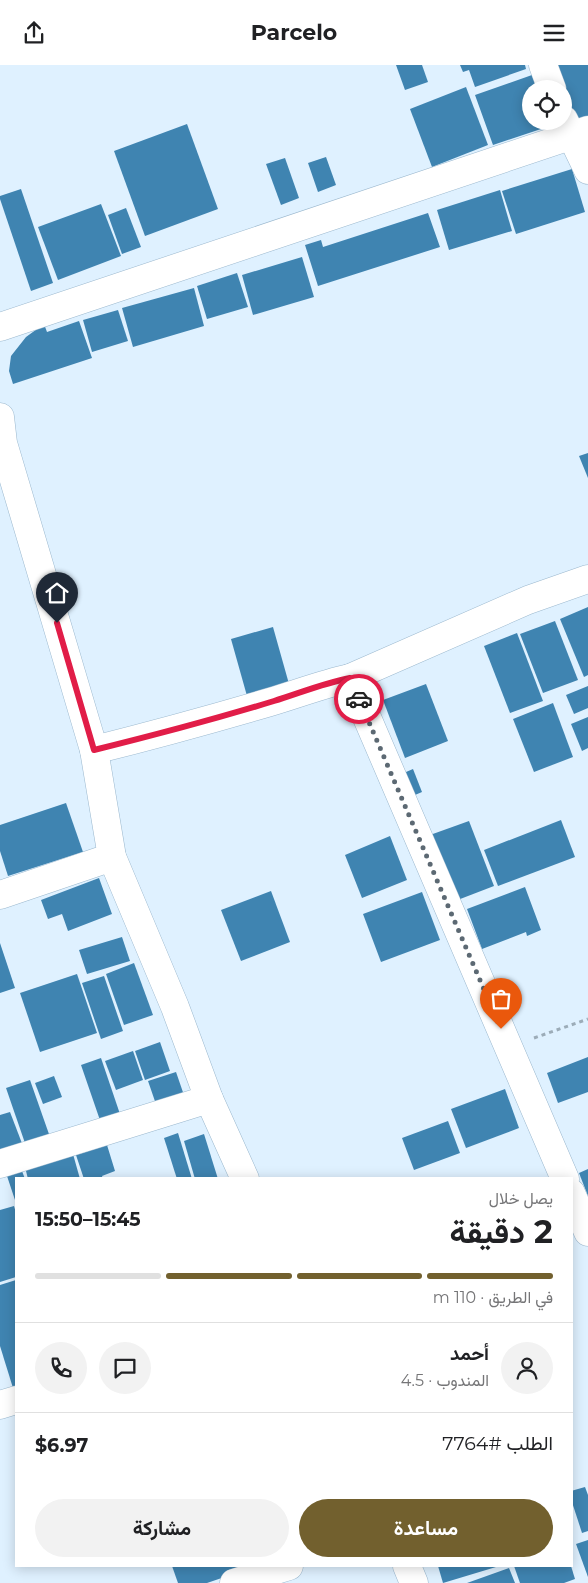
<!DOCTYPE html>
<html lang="ar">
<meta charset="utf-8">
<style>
:root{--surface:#fff;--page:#f2f2f2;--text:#202124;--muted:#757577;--line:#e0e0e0;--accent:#72602e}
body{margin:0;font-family:Montserrat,Vazirmatn,sans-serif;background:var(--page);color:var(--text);direction:rtl;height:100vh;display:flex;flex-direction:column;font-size:19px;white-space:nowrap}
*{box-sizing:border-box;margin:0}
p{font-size:16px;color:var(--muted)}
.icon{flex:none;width:28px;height:28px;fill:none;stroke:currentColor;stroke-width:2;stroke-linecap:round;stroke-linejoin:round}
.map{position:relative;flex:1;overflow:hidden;direction:ltr}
.drawer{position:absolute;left:15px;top:1112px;width:558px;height:390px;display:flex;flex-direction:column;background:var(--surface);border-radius:0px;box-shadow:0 2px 12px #0003;direction:rtl}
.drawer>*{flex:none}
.controls{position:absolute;left:522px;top:15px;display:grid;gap:10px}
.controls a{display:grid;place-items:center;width:50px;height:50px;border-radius:50%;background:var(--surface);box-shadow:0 2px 12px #0003;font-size:25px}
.pin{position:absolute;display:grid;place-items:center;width:42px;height:42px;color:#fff;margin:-51px -21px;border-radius:50% 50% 50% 0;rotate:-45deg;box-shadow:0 0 5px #0007}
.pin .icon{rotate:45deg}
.courier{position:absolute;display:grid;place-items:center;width:50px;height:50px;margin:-25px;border:4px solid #e11d48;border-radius:50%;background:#fff;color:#222;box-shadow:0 1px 6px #0007}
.headline em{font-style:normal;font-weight:700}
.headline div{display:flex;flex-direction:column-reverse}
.headline{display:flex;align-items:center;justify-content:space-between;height:85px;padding:0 20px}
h1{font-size:32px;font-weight:700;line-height:38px}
.bar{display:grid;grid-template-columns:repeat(4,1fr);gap:8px 5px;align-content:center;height:60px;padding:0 20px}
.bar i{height:6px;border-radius:4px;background:var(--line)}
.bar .active{background:var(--accent)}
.bar p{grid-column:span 4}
.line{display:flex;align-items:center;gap:12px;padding:0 20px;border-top:1px solid var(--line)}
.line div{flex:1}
.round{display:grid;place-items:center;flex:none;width:52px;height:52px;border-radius:26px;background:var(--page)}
.primary-button{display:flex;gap:10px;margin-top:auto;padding:10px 20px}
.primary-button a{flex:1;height:58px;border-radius:30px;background:var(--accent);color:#fff;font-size:20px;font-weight:700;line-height:58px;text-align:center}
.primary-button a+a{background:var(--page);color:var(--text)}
header{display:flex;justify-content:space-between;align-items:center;height:65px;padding:0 20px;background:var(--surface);font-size:22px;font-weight:700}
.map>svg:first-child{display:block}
</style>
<header><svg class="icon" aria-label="menu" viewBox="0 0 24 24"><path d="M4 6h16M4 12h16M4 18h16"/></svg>Parcelo<svg class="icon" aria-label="share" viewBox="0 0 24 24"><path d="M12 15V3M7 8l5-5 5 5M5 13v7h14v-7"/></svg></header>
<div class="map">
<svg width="588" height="1518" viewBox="0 0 588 1518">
<rect width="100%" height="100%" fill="#dff1ff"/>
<g fill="#3f84b1">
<path d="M 396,0 L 422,0 L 428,17 L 405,25 Z"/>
<path d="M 460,0 L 525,0 L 526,4 L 475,22 L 469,5 L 463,7 Z"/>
<path d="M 551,0 L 588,0 L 588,57 L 574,62 L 564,33 L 564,24 Z"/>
<path d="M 532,10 L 537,24 L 531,24 L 531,56 L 548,56 L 550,61 L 493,80 L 475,30 Z"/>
<path d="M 466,22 L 488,80 L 432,102 L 410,44 Z"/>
<path d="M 187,59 L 218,144 L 145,171 L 114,86 Z"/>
<path d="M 326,92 L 336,120 L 318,127 L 308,98 Z"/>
<path d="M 285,93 L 299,133 L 281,140 L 266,99 Z"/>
<path d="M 572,104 L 585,147 L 516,169 L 502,126 Z"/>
<path d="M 21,124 L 53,218 L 31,226 L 0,134 L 0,131 Z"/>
<path d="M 500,125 L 512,166 L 449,185 L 437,145 Z"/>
<path d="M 101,139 L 121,191 L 58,215 L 38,162 Z"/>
<path d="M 126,143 L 141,182 L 122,189 L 108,150 Z"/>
<path d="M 428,148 L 440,182 L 318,221 L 305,180 L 321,175 L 323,182 Z"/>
<path d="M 302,192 L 314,232 L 253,250 L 242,210 Z"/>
<path d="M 237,208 L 248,242 L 207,254 L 197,221 Z"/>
<path d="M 194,223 L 204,261 L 133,282 L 122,243 Z"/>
<path d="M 118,245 L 128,276 L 92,287 L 83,255 Z"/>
<path d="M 79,256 L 92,293 L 13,319 L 9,306 L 11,291 L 26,272 L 44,259 L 47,267 Z"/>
<path d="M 588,388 L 588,413 L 579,391 Z"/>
<path d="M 588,542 L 588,610 L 584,612 L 560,554 Z"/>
<path d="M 555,556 L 578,615 L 543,628 L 520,569 Z"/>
<path d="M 273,562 L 289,619 L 247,631 L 231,574 Z"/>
<path d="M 517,568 L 543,636 L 510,648 L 484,581 Z"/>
<path d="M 426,619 L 448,676 L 405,693 L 383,635 Z"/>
<path d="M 588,621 L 588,643 L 574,649 L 566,630 Z"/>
<path d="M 553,638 L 573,692 L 534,707 L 513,654 Z"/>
<path d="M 588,652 L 588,683 L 582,686 L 571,659 Z"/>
<path d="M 413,704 L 422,727 L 408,733 L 399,710 Z"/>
<path d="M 66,738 L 83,787 L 8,811 L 0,786 L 0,760 Z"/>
<path d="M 561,755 L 575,792 L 498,821 L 484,785 Z"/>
<path d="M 469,756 L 494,821 L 455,836 L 430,770 Z"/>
<path d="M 390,771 L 407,815 L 362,833 L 345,790 Z"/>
<path d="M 99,813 L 112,849 L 68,866 L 62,849 L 48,854 L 41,835 Z"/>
<path d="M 525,822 L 541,865 L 527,871 L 526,867 L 482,884 L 467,844 Z"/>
<path d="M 271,826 L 290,877 L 241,896 L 221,845 Z"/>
<path d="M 422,827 L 440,875 L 381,897 L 363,849 Z"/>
<path d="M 122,872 L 130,896 L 87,909 L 79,885 Z"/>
<path d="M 0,878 L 15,923 L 0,928 Z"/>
<path d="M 134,898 L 153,950 L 124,960 L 106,909 Z"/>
<path d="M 77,909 L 97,968 L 40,987 L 20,928 Z"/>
<path d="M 104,911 L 123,966 L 101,974 L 82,918 Z"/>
<path d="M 160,977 L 170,1006 L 145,1015 L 135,986 Z"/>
<path d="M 133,986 L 143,1015 L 116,1025 L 105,996 Z"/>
<path d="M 588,992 L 588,1027 L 558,1038 L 547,1008 Z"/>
<path d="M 101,993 L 122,1055 L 102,1061 L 81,1000 Z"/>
<path d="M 176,1007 L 186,1036 L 158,1045 L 148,1016 Z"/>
<path d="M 54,1011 L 62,1032 L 43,1039 L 35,1018 Z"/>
<path d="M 30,1015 L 50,1072 L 26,1081 L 6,1023 Z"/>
<path d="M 505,1024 L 519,1063 L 466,1083 L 451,1044 Z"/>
<path d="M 10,1047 L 23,1081 L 0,1090 L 0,1050 Z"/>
<path d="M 448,1056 L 460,1088 L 414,1105 L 402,1073 Z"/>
<path d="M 178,1068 L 192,1114 L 177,1114 L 164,1073 Z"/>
<path d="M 204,1069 L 218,1114 L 195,1114 L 184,1076 Z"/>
<path d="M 107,1080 L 115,1106 L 102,1111 L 103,1114 L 84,1114 L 76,1090 Z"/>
<path d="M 73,1089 L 80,1114 L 28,1114 L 25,1102 Z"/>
<path d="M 588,1104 L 588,1131 L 579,1108 Z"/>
<path d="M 22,1106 L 25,1114 L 16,1114 L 16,1138 L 7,1111 Z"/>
<path d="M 14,1141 L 16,1148 L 16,1212 L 0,1217 L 0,1145 Z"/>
<path d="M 16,1215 L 16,1322 L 13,1323 L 0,1281 L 0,1220 Z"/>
<path d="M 585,1422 L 588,1430 L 588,1466 L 582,1468 L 571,1434 L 571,1426 Z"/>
<path d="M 588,1475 L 588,1512 L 576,1479 Z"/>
<path d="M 172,1501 L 250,1501 L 251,1503 L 207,1518 L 178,1518 Z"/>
<path d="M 438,1501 L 496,1501 L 496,1502 L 443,1518 Z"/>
<path d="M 514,1501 L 571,1501 L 575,1514 L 564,1518 L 520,1518 Z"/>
<path d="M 509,1503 L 515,1518 L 467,1518 Z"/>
</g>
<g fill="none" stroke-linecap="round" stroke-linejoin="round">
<defs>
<g id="minor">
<path d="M 543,0 L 552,24"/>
<path d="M 564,55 L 588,105"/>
<path d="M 0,262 L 588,65"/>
<path d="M 0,352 L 3,378 L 94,685 L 112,792 L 175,942 L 209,1034 L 245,1114"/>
<path d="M 350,613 L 565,1114"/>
<path d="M 94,685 C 154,670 212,654 270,637 C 297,629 323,619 350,613 L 528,535 L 588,514"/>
<path d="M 0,830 L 112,792"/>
<path d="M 0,1099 L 209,1034"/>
<path d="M 571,1128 L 588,1167"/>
<path d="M 0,1340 L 16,1335"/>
<path d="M 407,1501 L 414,1518"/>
<path d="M 234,1518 L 289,1501"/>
</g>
</defs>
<use href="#minor" stroke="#9bb8ce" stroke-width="29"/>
<path stroke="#9cacb8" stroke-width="3" stroke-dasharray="4 4" stroke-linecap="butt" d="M 534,973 L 588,954"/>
<use href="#minor" stroke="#fff" stroke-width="28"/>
</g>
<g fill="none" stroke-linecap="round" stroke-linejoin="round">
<path stroke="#5c6973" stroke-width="5" stroke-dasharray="0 9" d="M 359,634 L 501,964"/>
<path stroke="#e11d48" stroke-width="6" d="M 57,558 L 94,685 C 155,670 215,654 274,636 C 300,628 324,618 350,613 L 359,634"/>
</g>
</svg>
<div class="controls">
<a><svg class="icon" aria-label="locate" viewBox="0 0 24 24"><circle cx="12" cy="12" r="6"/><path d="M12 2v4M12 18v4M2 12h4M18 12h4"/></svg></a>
</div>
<div class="pin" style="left:501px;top:964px;background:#ea580c"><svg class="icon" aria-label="bag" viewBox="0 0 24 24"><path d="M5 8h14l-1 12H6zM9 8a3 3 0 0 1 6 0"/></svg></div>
<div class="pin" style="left:57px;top:558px;background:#1f2937"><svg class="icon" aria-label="home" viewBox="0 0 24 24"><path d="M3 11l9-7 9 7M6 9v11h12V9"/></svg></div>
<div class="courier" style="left:359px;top:634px"><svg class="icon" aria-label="car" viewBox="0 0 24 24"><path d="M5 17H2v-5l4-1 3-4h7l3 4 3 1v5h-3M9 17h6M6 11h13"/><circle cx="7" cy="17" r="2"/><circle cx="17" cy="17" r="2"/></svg></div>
<section class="drawer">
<div class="headline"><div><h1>2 دقيقة</h1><p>يصل خلال</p></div><em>15:45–15:50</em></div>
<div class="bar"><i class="active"></i><i class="active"></i><i class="active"></i><i></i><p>في الطريق · 110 m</p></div>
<div class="line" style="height:90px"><a class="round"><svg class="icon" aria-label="person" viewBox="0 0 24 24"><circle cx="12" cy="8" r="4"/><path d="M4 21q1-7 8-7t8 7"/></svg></a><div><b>أحمد</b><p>المندوب · 4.5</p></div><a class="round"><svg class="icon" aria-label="chat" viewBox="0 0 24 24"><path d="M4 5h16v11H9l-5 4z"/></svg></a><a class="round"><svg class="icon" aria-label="phone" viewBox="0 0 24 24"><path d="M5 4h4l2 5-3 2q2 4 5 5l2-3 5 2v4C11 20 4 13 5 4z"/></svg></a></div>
<div class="line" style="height:65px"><div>الطلب #7764</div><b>$6.97</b></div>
<div class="primary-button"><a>مساعدة</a><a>مشاركة</a></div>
</section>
</div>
